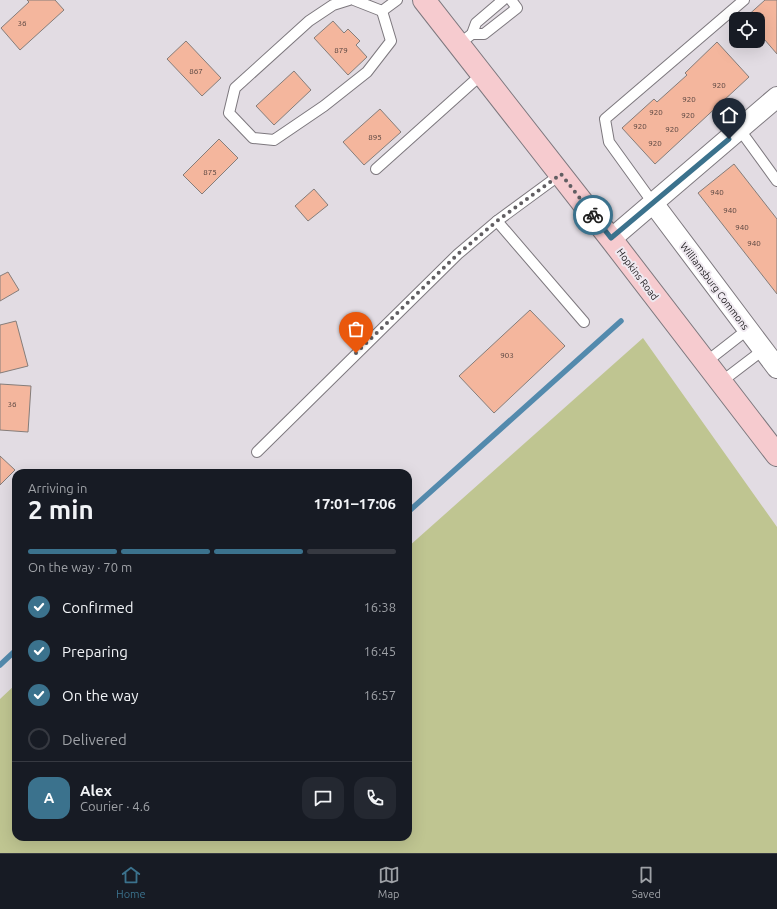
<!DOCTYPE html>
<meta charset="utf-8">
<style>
:root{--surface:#171b24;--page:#242831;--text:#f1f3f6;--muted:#9ea1a6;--line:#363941;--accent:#3b728d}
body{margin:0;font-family:Ubuntu,sans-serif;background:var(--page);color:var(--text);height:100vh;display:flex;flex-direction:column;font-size:15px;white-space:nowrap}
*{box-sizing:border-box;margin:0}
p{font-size:13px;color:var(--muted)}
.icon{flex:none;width:22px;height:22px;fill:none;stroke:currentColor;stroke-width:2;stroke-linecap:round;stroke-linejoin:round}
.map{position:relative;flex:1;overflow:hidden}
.sheet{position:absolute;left:12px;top:469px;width:400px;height:372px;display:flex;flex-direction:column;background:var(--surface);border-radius:12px;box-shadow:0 4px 16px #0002}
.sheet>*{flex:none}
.fabs{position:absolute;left:729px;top:12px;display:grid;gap:8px}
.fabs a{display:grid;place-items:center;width:36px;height:36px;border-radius:8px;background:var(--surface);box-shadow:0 4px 16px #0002;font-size:20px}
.pin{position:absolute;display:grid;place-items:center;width:34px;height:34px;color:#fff;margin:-41px -17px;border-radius:50% 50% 50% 0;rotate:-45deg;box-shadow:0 0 4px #0007}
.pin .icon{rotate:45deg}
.courier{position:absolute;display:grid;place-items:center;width:40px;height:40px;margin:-20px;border:3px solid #3b728d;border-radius:50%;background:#fff;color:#222;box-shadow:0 1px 5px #0007}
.summary em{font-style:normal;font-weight:700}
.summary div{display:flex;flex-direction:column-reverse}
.summary{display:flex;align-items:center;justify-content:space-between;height:68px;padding:0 16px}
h1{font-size:26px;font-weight:700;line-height:30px}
.bar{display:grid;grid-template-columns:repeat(4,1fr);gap:6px 4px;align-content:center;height:48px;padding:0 16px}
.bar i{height:5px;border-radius:3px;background:var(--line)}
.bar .on{background:var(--accent)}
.bar p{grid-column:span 4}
.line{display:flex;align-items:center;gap:10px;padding:0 16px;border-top:1px solid var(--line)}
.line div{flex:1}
.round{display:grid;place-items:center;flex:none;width:42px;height:42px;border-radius:12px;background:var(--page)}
ol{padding:0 16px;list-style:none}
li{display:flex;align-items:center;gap:12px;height:44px}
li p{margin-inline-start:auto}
li .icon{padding:4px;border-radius:50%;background:var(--accent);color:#fff;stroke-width:4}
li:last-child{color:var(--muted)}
li i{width:22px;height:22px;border:2px solid var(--line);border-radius:50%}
.dock{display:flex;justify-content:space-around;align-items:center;height:56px;border-top:1px solid var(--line);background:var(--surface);font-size:11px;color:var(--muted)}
.dock a{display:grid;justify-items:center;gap:2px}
.dock .on{color:var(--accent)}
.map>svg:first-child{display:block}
</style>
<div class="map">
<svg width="777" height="853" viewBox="0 0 777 853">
<rect width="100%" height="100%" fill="#e2dce3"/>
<path fill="#bfc591" d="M 643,338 L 777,527 L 777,853 L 0,853 L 0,699 L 16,684 L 16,837 L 408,837 L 408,547 Z"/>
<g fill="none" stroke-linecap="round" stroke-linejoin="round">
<g stroke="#538aad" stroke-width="5.5">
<path d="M 408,512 L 621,321"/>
<path d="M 0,665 L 16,650"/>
</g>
</g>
<g fill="#f4b69d" stroke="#857d7a">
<path d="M 27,0 L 55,0 L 64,10 L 20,50 L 1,28 L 29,2 Z"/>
<path d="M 765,0 L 777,0 L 777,54 L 758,32 L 758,19 L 746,19 L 745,18 Z"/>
<path d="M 333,21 L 344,33 L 348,29 L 360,41 L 356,45 L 367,57 L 348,75 L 314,38 Z"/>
<path d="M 186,41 L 221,78 L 202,96 L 167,59 Z"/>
<path d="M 717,42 L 749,77 L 655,164 L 622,128 L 654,99 L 657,102 L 687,75 L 685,73 Z"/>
<path d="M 294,71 L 311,90 L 274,125 L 256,106 Z"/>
<path d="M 380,109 L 401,132 L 364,165 L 343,142 Z"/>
<path d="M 219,139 L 238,158 L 202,194 L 183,175 Z"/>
<path d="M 734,164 L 777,219 L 777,294 L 698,193 Z"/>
<path d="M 314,189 L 328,205 L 308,221 L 295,206 Z"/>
<path d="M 8,272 L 19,290 L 0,301 L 0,276 Z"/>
<path d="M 530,310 L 565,346 L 494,413 L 459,376 Z"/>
<path d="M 16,321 L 28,366 L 0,373 L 0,325 Z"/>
<path d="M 0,384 L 31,386 L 28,432 L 0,430 Z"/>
<path d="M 0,456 L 15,470 L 0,485 Z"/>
</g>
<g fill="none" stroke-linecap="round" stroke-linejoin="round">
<defs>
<g id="lane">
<path d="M 349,0 L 333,5 L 309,21 L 235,88 L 229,113 L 253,138 L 274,140 L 324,106 L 367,72 L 391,41 L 382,11"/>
<path d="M 354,0 L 382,11 L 397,0"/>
<path d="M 472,34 L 476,23 L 503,0"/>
<path d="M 459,44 L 472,34 L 484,34 L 517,8 L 511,0"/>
<path d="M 740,130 L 777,181"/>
<path d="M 376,169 L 482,74"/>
<path d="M 653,203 L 609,142 L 605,119 L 744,0"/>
<path d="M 497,221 L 584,322"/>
<path d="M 706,362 L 747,330"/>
<path d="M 721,382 L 763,350"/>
<path d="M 257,452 L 458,254 L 497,221 L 561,174"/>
</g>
<g id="street">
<path d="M 653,203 L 777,368"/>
<path d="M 611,239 L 777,97"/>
</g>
<path id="secondary" d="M 424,0 L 611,239 L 777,455"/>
</defs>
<use href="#lane" stroke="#7d787e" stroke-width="12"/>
<use href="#street" stroke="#7d787e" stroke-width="22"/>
<use href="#secondary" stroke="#7d787e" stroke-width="24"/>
<use href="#lane" stroke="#fff" stroke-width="10"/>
<use href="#street" stroke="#fff" stroke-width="20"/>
<use href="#secondary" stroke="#f6cbcf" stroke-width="22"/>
</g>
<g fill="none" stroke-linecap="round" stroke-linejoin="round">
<path stroke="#615e62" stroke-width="4" stroke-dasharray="0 7.2" d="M 356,353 L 458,254 L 497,221 L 561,174 L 593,215"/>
<path stroke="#3b728d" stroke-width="5" d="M 593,215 L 611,238 L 729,139"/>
</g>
<g text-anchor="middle" stroke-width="4" stroke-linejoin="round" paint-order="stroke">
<g font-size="8" fill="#52413d">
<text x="22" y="26">36</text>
<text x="341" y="53">879</text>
<text x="196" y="74">867</text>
<text x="719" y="88">920</text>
<text x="689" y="102">920</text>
<text x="656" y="115">920</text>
<text x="688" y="118">920</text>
<text x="640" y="129">920</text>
<text x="672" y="132">920</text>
<text x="375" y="140">895</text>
<text x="655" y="146">920</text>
<text x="210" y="175">875</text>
<text x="717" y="195">940</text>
<text x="730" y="213">940</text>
<text x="742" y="230">940</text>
<text x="754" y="246">940</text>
<text x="507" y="358">903</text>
<text x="12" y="407">36</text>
</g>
<g font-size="10" fill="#1c1a1d" stroke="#efe9f0">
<text transform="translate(638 274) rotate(53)" y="4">Hopkins Road</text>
<text transform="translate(715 286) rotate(53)" y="4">Williamsburg Commons</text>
</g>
</g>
</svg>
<div class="fabs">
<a><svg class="icon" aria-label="locate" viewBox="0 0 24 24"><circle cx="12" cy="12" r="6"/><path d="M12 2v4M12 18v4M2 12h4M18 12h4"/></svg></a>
</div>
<div class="pin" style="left:356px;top:353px;background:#ea580c"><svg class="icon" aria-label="bag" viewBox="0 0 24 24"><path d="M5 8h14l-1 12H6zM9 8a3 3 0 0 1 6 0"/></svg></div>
<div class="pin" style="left:729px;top:139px;background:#1f2937"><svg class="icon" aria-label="home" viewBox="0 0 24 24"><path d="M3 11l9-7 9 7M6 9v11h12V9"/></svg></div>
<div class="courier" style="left:593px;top:215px"><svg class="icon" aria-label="bike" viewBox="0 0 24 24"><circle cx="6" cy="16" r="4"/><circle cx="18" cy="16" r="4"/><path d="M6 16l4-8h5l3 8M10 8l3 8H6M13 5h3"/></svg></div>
<section class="sheet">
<div class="summary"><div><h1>2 min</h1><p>Arriving in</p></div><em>17:01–17:06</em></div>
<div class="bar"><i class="on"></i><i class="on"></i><i class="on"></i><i></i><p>On the way · 70 m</p></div>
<ol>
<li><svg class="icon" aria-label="check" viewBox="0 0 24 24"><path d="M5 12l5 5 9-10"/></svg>Confirmed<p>16:38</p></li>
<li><svg class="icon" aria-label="check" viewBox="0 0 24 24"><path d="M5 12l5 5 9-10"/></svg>Preparing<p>16:45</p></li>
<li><svg class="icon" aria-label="check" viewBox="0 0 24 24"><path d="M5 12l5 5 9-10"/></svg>On the way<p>16:57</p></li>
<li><i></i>Delivered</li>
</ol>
<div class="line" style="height:72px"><b class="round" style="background:var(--accent);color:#fff">A</b><div><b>Alex</b><p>Courier · 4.6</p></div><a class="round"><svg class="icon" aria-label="chat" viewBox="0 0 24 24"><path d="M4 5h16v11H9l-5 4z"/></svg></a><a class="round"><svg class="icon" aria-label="phone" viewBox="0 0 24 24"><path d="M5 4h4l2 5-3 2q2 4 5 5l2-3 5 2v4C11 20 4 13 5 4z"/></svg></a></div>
</section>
</div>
<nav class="dock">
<a class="on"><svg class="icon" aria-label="home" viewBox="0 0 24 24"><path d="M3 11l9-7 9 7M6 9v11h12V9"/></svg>Home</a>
<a><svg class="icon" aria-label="map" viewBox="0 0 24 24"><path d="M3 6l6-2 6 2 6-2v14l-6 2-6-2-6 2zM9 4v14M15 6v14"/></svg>Map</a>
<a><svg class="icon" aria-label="saved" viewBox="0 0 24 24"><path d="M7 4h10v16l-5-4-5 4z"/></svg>Saved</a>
</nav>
